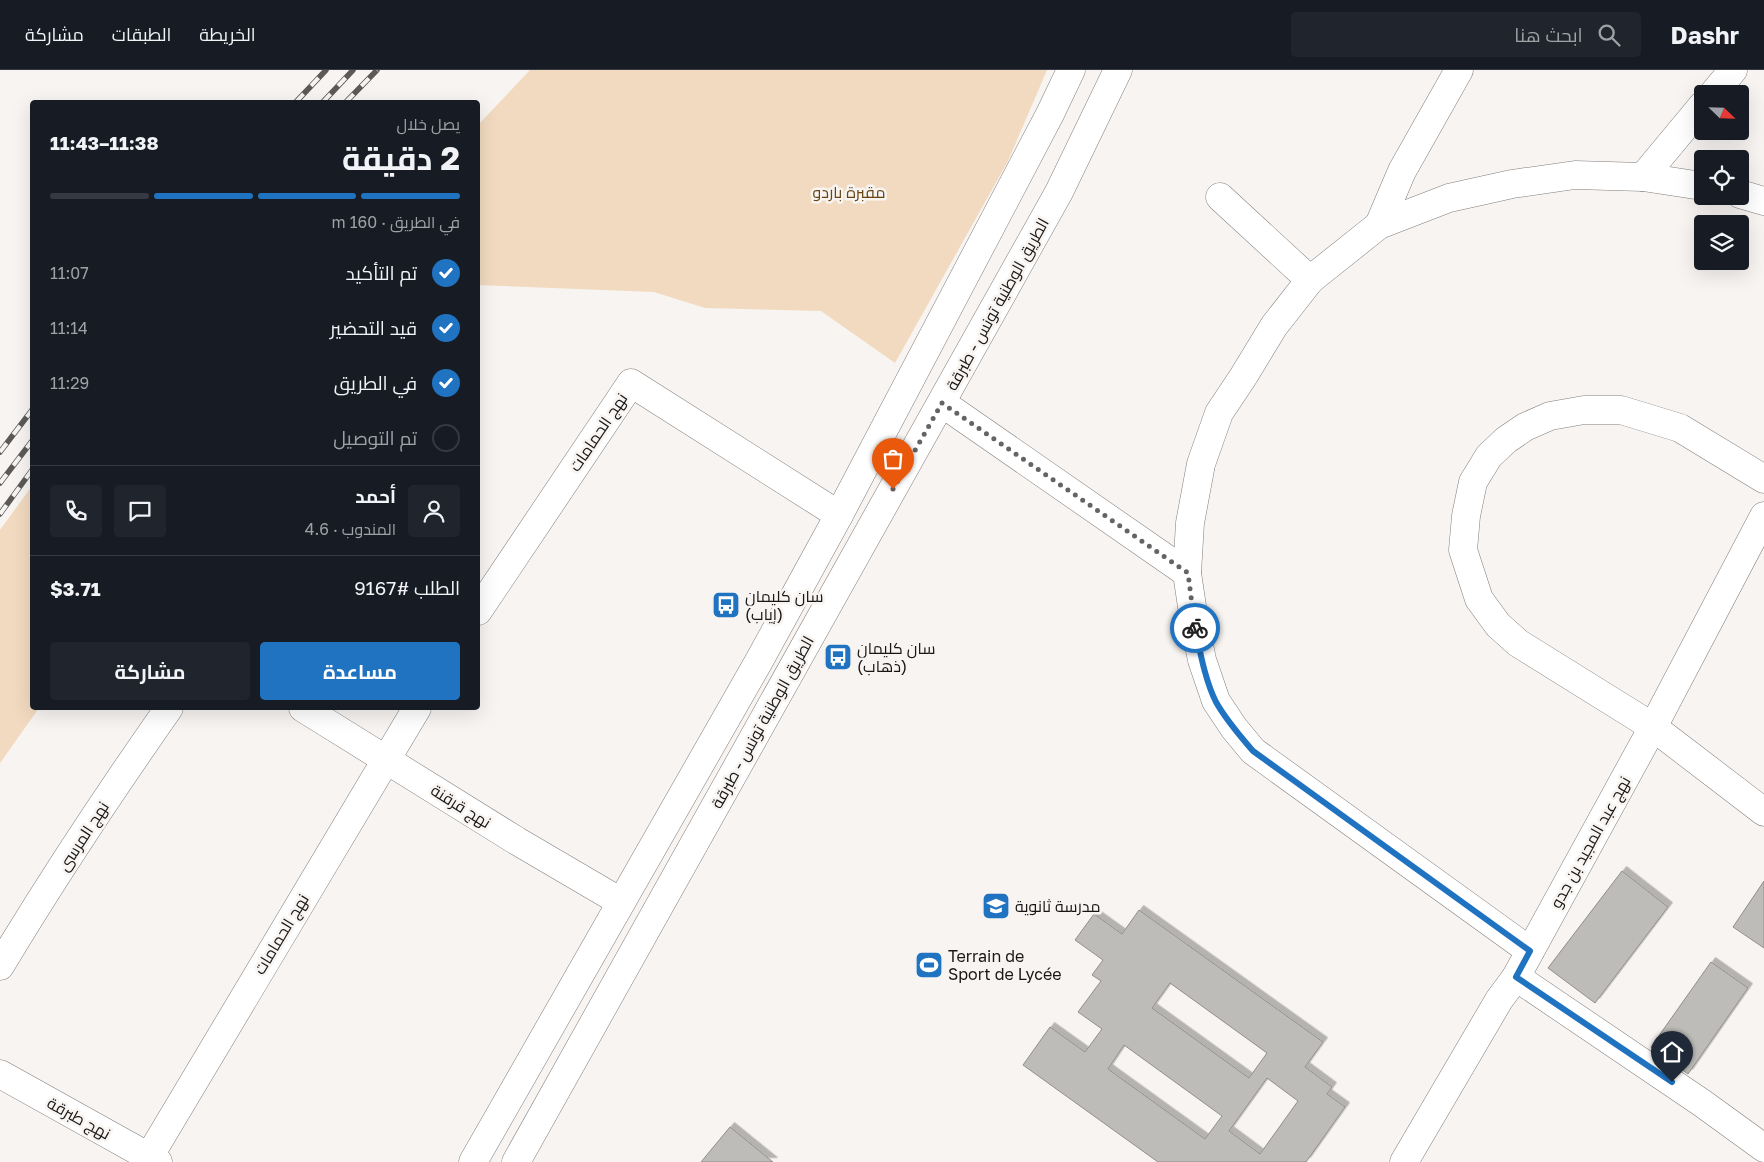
<!DOCTYPE html>
<html lang="ar">
<meta charset="utf-8">
<style>
:root{--surface:#171b24;--page:#20242c;--text:#f1f3f6;--muted:#9ea1a6;--line:#363941;--accent:#2073c1}
body{margin:0;font-family:"Golos Text",Cairo,sans-serif;background:var(--page);color:var(--text);direction:rtl;height:100vh;display:flex;flex-direction:column;font-size:19px;white-space:nowrap}
*{box-sizing:border-box;margin:0}
p{font-size:16px;color:var(--muted)}
.icon{flex:none;width:28px;height:28px;fill:none;stroke:currentColor;stroke-width:2;stroke-linecap:round;stroke-linejoin:round}
.map{position:relative;flex:1;overflow:hidden;direction:ltr}
.details{position:absolute;left:30px;top:30px;width:450px;height:610px;display:flex;flex-direction:column;background:var(--surface);border-radius:5px;box-shadow:0 5px 20px #0002;direction:rtl}
.details>*{flex:none}
.needle{width:32px;rotate:113deg}
.fabs{position:absolute;left:1694px;top:15px;display:grid;gap:10px}
.fabs a{display:grid;place-items:center;width:55px;height:55px;border-radius:5px;background:var(--surface);box-shadow:0 5px 20px #0002;font-size:25px}
.pin{position:absolute;display:grid;place-items:center;width:42px;height:42px;color:#fff;margin:-51px -21px;border-radius:50% 50% 50% 0;rotate:-45deg;box-shadow:0 0 5px #0007}
.pin .icon{rotate:45deg}
.courier{position:absolute;display:grid;place-items:center;width:50px;height:50px;margin:-25px;border:4px solid #2073c1;border-radius:50%;background:#fff;color:#222;box-shadow:0 1px 6px #0007}
.head em{font-style:normal;font-weight:700}
.head div{display:flex;flex-direction:column-reverse}
.head{display:flex;align-items:center;justify-content:space-between;height:85px;padding:0 20px}
h1{font-size:32px;font-weight:700;line-height:38px}
.bar{display:grid;grid-template-columns:repeat(4,1fr);gap:8px 5px;align-content:center;height:60px;padding:0 20px}
.bar i{height:6px;border-radius:4px;background:var(--line)}
.bar .current{background:var(--accent)}
.bar p{grid-column:span 4}
.line{display:flex;align-items:center;gap:12px;padding:0 20px;border-top:1px solid var(--line)}
.line div{flex:1}
.round{display:grid;place-items:center;flex:none;width:52px;height:52px;border-radius:5px;background:var(--page)}
ol{padding:0 20px;list-style:none}
li{display:flex;align-items:center;gap:15px;height:55px}
li p{margin-inline-start:auto}
li .icon{padding:5px;border-radius:50%;background:var(--accent);color:#fff;stroke-width:4}
li:last-child{color:var(--muted)}
li i{width:28px;height:28px;border:2px solid var(--line);border-radius:50%}
.action{display:flex;gap:10px;margin-top:auto;padding:10px 20px}
.action a{flex:1;height:58px;border-radius:5px;background:var(--accent);color:#fff;font-size:20px;font-weight:700;line-height:58px;text-align:center}
.action a+a{background:var(--page);color:var(--text)}
header{display:flex;align-items:center;gap:30px;box-sizing:border-box;height:70px;padding:0 25px;background:var(--surface);border-bottom:1px solid var(--line)}
header strong{font-size:24px}
nav{display:flex;gap:28px;margin-inline-start:auto;font-size:18px}
.search{width:350px;height:45px;background:var(--page);display:flex;align-items:center;gap:12px;box-sizing:border-box;padding:0 18px;border-radius:5px;color:var(--muted);font-size:19px}
.map>svg:first-child{display:block}
</style>
<header>
<strong>Dashr</strong>
<div class="search"><svg class="icon" aria-label="search" viewBox="0 0 24 24"><circle cx="10" cy="10" r="6"/><path d="M15 15l6 6"/></svg>ابحث هنا</div>
<nav><a>الخريطة</a><a>الطبقات</a><a>مشاركة</a></nav>
</header>
<div class="map">
<svg width="1764" height="1092" viewBox="0 0 1764 1092">
<defs>
<filter id="shadow"><feDropShadow dx="4.5" dy="-4.5" stdDeviation="0" flood-color="#0004"/></filter>
</defs>
<rect width="100%" height="100%" fill="#f7f4f1"/>
<g fill="#f1dac0">
<path d="M 530,0 L 1047,0 L 1008,91 L 895,293 L 821,241 L 705,238 L 654,222 L 478,215 L 478,55 Z"/>
<path d="M 32,416 L 32,638 L 39,638 L 0,693 L 0,460 Z"/>
</g>
<g fill="#bebcb8" stroke="#918e8b" fill-rule="evenodd" filter="url(#shadow)">
<path d="M 1622,801 L 1668,837 L 1595,933 L 1548,898 Z"/>
<path d="M 1764,811 L 1764,878 L 1733,857 Z"/>
<path d="M 1139,840 L 1323,972 L 1305,997 L 1332,1017 L 1327,1024 L 1345,1037 L 1306,1092 L 1158,1092 L 1023,995 L 1050,957 L 1085,982 L 1102,959 L 1078,942 L 1101,911 L 1092,905 L 1103,890 L 1075,870 L 1094,844 L 1122,864 ZM 1170,913 L 1267,983 L 1249,1008 L 1152,938 ZM 1124,975 L 1222,1046 L 1205,1069 L 1108,999 ZM 1267,1008 L 1298,1031 L 1260,1084 L 1229,1061 Z"/>
<path d="M 1711,892 L 1748,918 L 1688,1004 L 1651,977 Z"/>
<path d="M 730,1057 L 773,1092 L 701,1092 Z"/>
</g>
<g fill="none" stroke-linecap="round" stroke-linejoin="round">
<defs>
<g id="minor">
<path d="M 1713,24 L 1733,0"/>
<path d="M 1643,107 L 1702,36"/>
<path d="M 1740,124 L 1764,131"/>
<path d="M 1220,127 L 1310,210"/>
<path d="M 1379,155 L 1402,101 L 1459,0"/>
<path d="M 942,333 L 1187,503"/>
<path d="M 1764,409 L 1680,358 L 1621,340 L 1584,340 L 1550,346 L 1525,357 L 1506,370 L 1489,386 L 1473,412 L 1466,446 L 1463,480 L 1479,529 L 1498,555 L 1518,573 L 1653,657 L 1764,742"/>
<path d="M 478,541 L 631,313 L 839,445"/>
<path d="M 303,638 L 517,771 L 621,832"/>
<path d="M 1530,881 L 1253,681 L 1234,658 L 1216,631 L 1202,590 L 1194,550 L 1187,503 L 1190,453 L 1201,394 L 1219,343 L 1243,307 L 1274,256 L 1310,210 L 1379,155 L 1449,128 L 1512,114 L 1575,105 L 1643,107 L 1702,116"/>
<path d="M 0,896 C 53,808 110,722 169,638"/>
<path d="M 1516,907 L 1702,1033 L 1764,1078"/>
<path d="M 0,1004 L 158,1092"/>
<path d="M 146,1092 L 417,638"/>
<path d="M 1404,1092 L 1499,930 L 1516,907 L 1653,657 L 1764,446"/>
</g>
<g id="primary">
<path d="M 473,1092 L 759,591 L 839,445 L 1050,44 L 1071,0"/>
<path d="M 516,1092 L 1059,122 L 1118,0"/>
</g>
</defs>
<use href="#minor" stroke="#827f7d" stroke-width="29"/>
<use href="#primary" stroke="#827f7d" stroke-width="29"/>
<use href="#minor" stroke="#fff" stroke-width="28"/>
<use href="#primary" stroke="#fff" stroke-width="28"/>
<defs>
<g id="rail">
<path d="M 296,32 L 326,0"/>
<path d="M 323,32 L 353,0"/>
<path d="M 346,32 L 377,0"/>
<path d="M 0,382 L 32,340"/>
<path d="M 0,413 L 32,371"/>
<path d="M 0,444 L 32,400"/>
</g>
</defs>
<use href="#rail" stroke="#5b5a58" stroke-width="5.5"/>
<use href="#rail" stroke="#f7f4f1" stroke-width="4" stroke-dasharray="11" stroke-linecap="butt"/>
</g>
<g fill="none" stroke-linecap="round" stroke-linejoin="round">
<path stroke="#656462" stroke-width="5" stroke-dasharray="0 9" d="M 893,419 L 942,333 L 1188,503 L 1195,558"/>
<path stroke="#2073c1" stroke-width="6" d="M 1195,558 C 1200,581 1205,610 1216,632 C 1226,650 1240,666 1253,681 L 1530,881 L 1516,907 L 1672,1012"/>
</g>
<defs>
<symbol id="bus-square" viewBox="-11 -11 22 22"><rect x="-9" y="-9" width="18" height="18" rx="4" fill="#2073c1" stroke="#f7f4f1"/><path d="M-5-6H5V4H4V6H2V4H-2V6H-4V4H-5ZM-3.5-4V0h7V-4ZM-3.5 1.2v1.5H-2V1.2ZM2 1.2v1.5H3.5V1.2Z" fill="#fff"/></symbol>
<symbol id="school-square" viewBox="-11 -11 22 22"><rect x="-9" y="-9" width="18" height="18" rx="4" fill="#2073c1" stroke="#f7f4f1"/><path d="M0-5L7-2L0 1L-7-2ZM-4 1L0 2.5L4 1V4Q0 6-4 4Z" fill="#fff"/></symbol>
<symbol id="stadium-square" viewBox="-11 -11 22 22"><rect x="-9" y="-9" width="18" height="18" rx="4" fill="#2073c1" stroke="#f7f4f1"/><path d="M0-5a6.5 5 0 1 0 0 10a6.5 5 0 1 0 0-10ZM-3.5-1.8h7v3.6h-7Z" fill="#fff"/></symbol>
</defs>
<g fill-rule="evenodd">
<use href="#bus-square" x="710" y="519" width="32" height="32"/>
<use href="#bus-square" x="822" y="571" width="32" height="32"/>
<use href="#school-square" x="980" y="820" width="32" height="32"/>
<use href="#stadium-square" x="913" y="879" width="32" height="32"/>
</g>
<g text-anchor="middle" stroke-width="5" stroke-linejoin="round" paint-order="stroke">
<g font-size="16" fill="#694514" stroke="#f7f4f1">
<text x="849" y="128">مقبرة باردو</text>
</g>
<g font-size="16" fill="#171615" stroke="#f7f4f1">
<text transform="translate(997 234) rotate(-61)" y="6">الطريق الوطنية تونس - طبرقة</text>
<text transform="translate(598 362) rotate(-56)" y="6">نهج الحمامات</text>
<text transform="translate(762 652) rotate(-61)" y="6">الطريق الوطنية تونس - طبرقة</text>
<text transform="translate(461 736) rotate(32)" y="6">نهج قرقنة</text>
<text transform="translate(83 766) rotate(-57)" y="6">نهج المرسى</text>
<text transform="translate(1590 772) rotate(-61)" y="6">نهج عبد المجيد بن جدو</text>
<text transform="translate(281 864) rotate(-59)" y="6">نهج الحمامات</text>
<text transform="translate(79 1048) rotate(29)" y="6">نهج طبرقة</text>
</g>
<g font-size="16" fill="#171615" stroke="#f7f4f1" text-anchor="start">
<text x="745" y="532">سان كليمان<tspan x="745" dy="18">(إياب)</tspan></text>
<text x="857" y="584">سان كليمان<tspan x="857" dy="18">(ذهاب)</tspan></text>
<text x="1015" y="842">مدرسة ثانوية</text>
<text x="948" y="892">Terrain de<tspan x="948" dy="18">Sport de Lycée</tspan></text>
</g>
</g>
</svg>
<div class="fabs">
<a><svg class="needle" viewBox="-14 -14 28 28"><path d="M0-13l5 13h-10z" fill="#e53935"/><path d="M0 13l5-13h-10z" fill="#9ea1a6"/></svg></a>
<a><svg class="icon" aria-label="locate" viewBox="0 0 24 24"><circle cx="12" cy="12" r="6"/><path d="M12 2v4M12 18v4M2 12h4M18 12h4"/></svg></a>
<a><svg class="icon" aria-label="layers" viewBox="0 0 24 24"><path d="M12 4l9 5-9 5-9-5zM3 14l9 5 9-5"/></svg></a>
</div>
<div class="pin" style="left:893px;top:419px;background:#ea580c"><svg class="icon" aria-label="bag" viewBox="0 0 24 24"><path d="M5 8h14l-1 12H6zM9 8a3 3 0 0 1 6 0"/></svg></div>
<div class="pin" style="left:1672px;top:1012px;background:#1f2937"><svg class="icon" aria-label="home" viewBox="0 0 24 24"><path d="M3 11l9-7 9 7M6 9v11h12V9"/></svg></div>
<div class="courier" style="left:1195px;top:558px"><svg class="icon" aria-label="bike" viewBox="0 0 24 24"><circle cx="6" cy="16" r="4"/><circle cx="18" cy="16" r="4"/><path d="M6 16l4-8h5l3 8M10 8l3 8H6M13 5h3"/></svg></div>
<section class="details">
<div class="head"><div><h1>2 دقيقة</h1><p>يصل خلال</p></div><em>11:38–11:43</em></div>
<div class="bar"><i class="current"></i><i class="current"></i><i class="current"></i><i></i><p>في الطريق · 160 m</p></div>
<ol>
<li><svg class="icon" aria-label="check" viewBox="0 0 24 24"><path d="M5 12l5 5 9-10"/></svg>تم التأكيد<p>11:07</p></li>
<li><svg class="icon" aria-label="check" viewBox="0 0 24 24"><path d="M5 12l5 5 9-10"/></svg>قيد التحضير<p>11:14</p></li>
<li><svg class="icon" aria-label="check" viewBox="0 0 24 24"><path d="M5 12l5 5 9-10"/></svg>في الطريق<p>11:29</p></li>
<li><i></i>تم التوصيل</li>
</ol>
<div class="line" style="height:90px"><a class="round"><svg class="icon" aria-label="person" viewBox="0 0 24 24"><circle cx="12" cy="8" r="4"/><path d="M4 21q1-7 8-7t8 7"/></svg></a><div><b>أحمد</b><p>المندوب · 4.6</p></div><a class="round"><svg class="icon" aria-label="chat" viewBox="0 0 24 24"><path d="M4 5h16v11H9l-5 4z"/></svg></a><a class="round"><svg class="icon" aria-label="phone" viewBox="0 0 24 24"><path d="M5 4h4l2 5-3 2q2 4 5 5l2-3 5 2v4C11 20 4 13 5 4z"/></svg></a></div>
<div class="line" style="height:65px"><div>الطلب #9167</div><b>$3.71</b></div>
<div class="action"><a>مساعدة</a><a>مشاركة</a></div>
</section>
</div>
